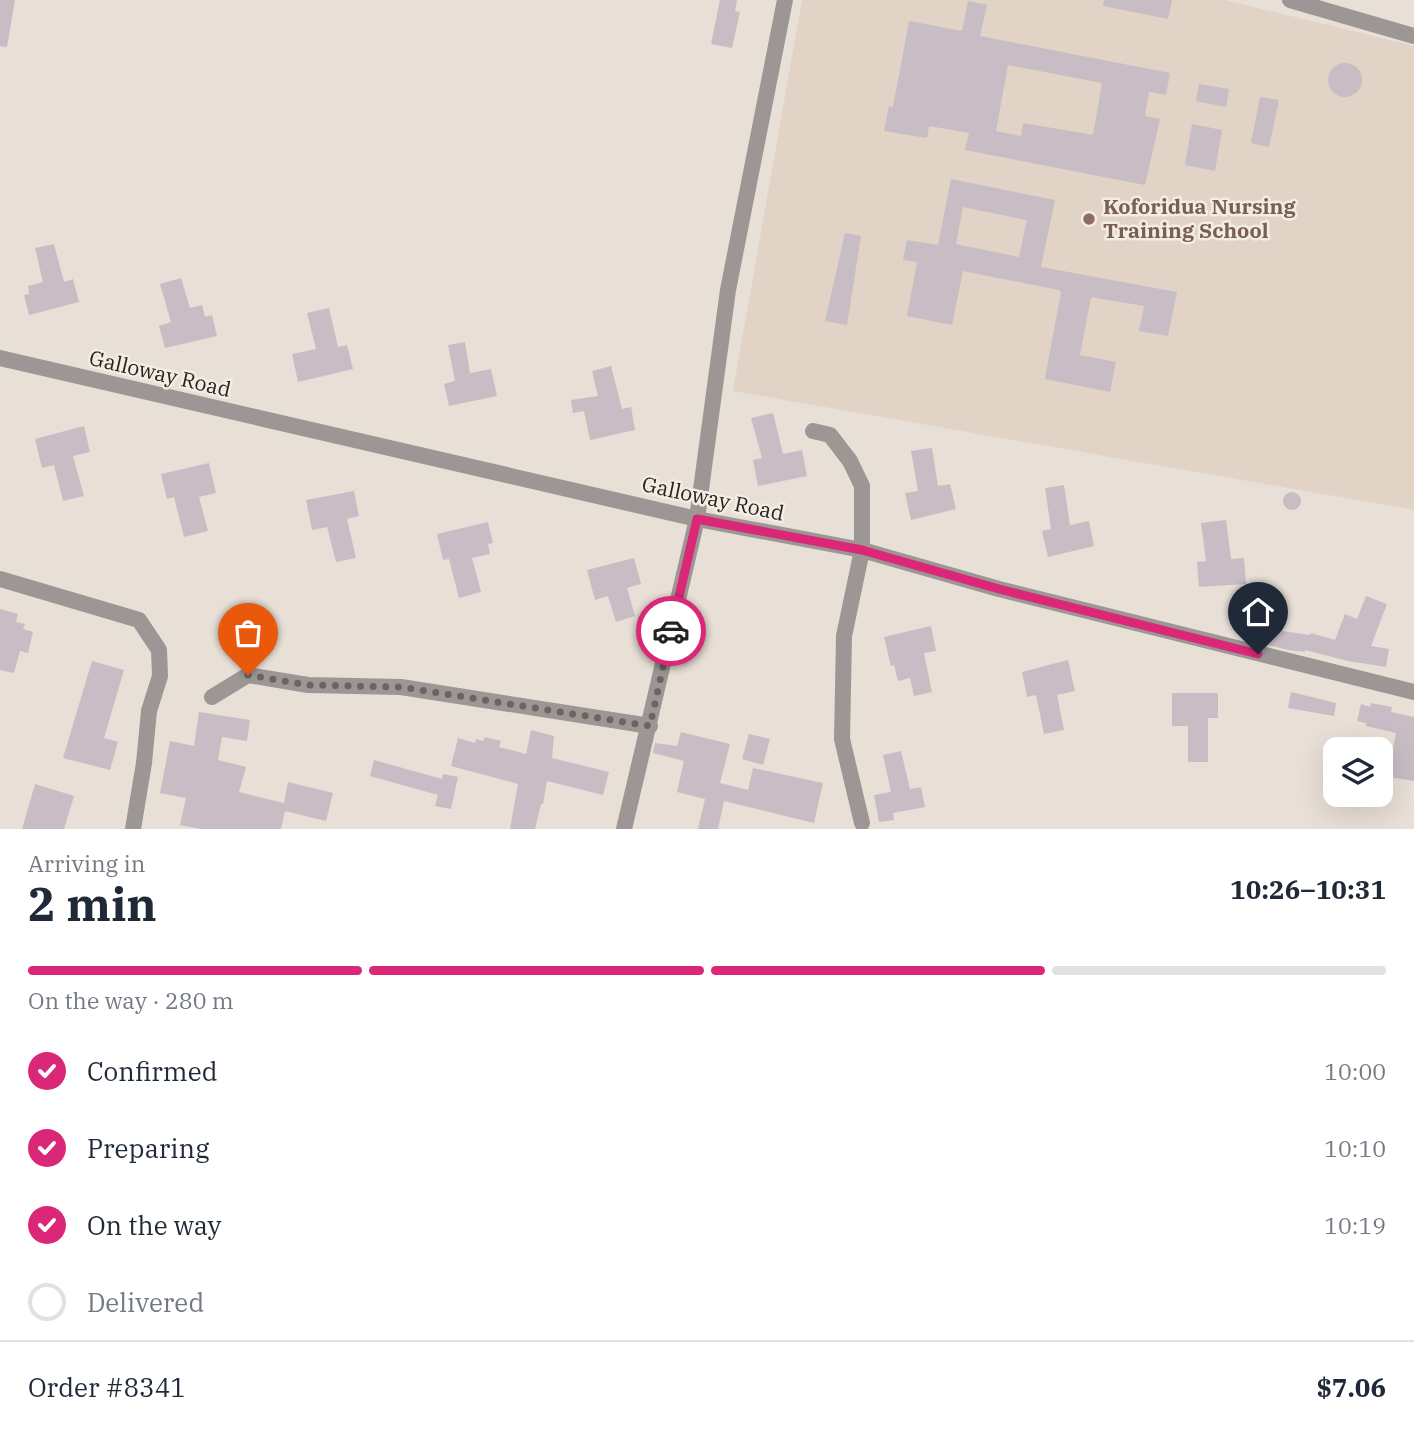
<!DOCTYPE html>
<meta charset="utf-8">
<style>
:root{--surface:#fff;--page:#f2f2f3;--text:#1f2937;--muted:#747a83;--line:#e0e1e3;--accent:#db2777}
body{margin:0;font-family:"IBM Plex Serif",serif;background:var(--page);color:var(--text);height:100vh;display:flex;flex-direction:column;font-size:26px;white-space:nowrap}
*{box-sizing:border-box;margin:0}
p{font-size:23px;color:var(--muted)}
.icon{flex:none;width:38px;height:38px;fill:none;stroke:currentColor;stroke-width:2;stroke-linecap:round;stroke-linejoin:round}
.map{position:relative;height:829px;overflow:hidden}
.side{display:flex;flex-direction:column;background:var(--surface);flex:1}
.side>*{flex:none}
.controls{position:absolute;left:1323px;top:737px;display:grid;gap:14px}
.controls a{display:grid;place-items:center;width:70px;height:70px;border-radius:14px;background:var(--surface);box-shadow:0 7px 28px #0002;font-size:35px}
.pin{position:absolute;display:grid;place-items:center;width:60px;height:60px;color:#fff;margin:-72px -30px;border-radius:50% 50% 50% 0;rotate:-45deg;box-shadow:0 0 7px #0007}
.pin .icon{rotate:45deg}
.courier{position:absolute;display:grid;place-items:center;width:70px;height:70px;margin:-35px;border:5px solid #db2777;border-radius:50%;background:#fff;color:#222;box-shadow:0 2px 9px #0007}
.head em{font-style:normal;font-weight:700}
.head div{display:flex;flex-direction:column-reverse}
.head{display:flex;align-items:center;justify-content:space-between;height:119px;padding:0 28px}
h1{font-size:46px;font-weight:700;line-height:52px}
.bar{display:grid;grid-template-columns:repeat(4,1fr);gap:10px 7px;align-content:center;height:84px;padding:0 28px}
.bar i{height:9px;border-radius:5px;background:var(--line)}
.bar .current{background:var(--accent)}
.bar p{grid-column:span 4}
.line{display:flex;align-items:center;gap:18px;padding:0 28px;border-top:2px solid var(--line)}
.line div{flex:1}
ol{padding:0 28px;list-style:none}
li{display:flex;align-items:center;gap:21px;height:77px}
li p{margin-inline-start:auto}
li .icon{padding:7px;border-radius:50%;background:var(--accent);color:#fff;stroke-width:4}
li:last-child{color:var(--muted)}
li i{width:38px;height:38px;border:4px solid var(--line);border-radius:50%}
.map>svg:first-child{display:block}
</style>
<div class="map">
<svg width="1414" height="829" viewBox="0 0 1414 829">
<rect width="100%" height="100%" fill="#e8dfd6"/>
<path fill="#e1d3c5" d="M 802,0 L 1225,0 L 1414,46 L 1414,510 L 733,391 Z"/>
<g fill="#c8bdc4" fill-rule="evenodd">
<path d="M 0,0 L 15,0 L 7,47 L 0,46 Z"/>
<path d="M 720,0 L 737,0 L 735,11 L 740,12 L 732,48 L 711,44 Z"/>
<path d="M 1104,0 L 1172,0 L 1168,19 L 1103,6 Z"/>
<path d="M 968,1 L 987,5 L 980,36 L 1170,73 L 1166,95 L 1149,92 L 1145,116 L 1160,119 L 1145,185 L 965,150 L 969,133 L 929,126 L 927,138 L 884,131 L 889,106 L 893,107 L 909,21 L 962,31 ZM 1008,65 L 1102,83 L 1093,135 L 1023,123 L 1021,136 L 996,131 Z"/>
<circle cx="1345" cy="80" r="17"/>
<path d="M 1199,84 L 1229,89 L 1226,107 L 1196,101 Z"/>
<path d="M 1260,97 L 1279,100 L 1269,147 L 1251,143 Z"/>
<path d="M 1192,124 L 1222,130 L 1215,171 L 1185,165 Z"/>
<path d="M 951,179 L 1055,200 L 1041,267 L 1177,292 L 1168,336 L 1139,331 L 1144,306 L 1091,297 L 1080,355 L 1116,362 L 1110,392 L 1045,379 L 1061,292 L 1059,290 L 963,271 L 952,325 L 907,316 L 917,262 L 903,260 L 907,240 L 938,245 ZM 963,207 L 1027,220 L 1019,257 L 956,244 Z"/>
<path d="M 845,233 L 861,236 L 847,325 L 825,321 Z"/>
<path d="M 54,244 L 64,282 L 73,279 L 79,302 L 29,315 L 24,295 L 29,294 L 28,286 L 43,282 L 35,248 Z"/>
<path d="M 181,278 L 190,308 L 202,305 L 205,317 L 212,315 L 217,336 L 165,348 L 159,326 L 171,322 L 160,284 Z"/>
<path d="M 329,308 L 338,347 L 347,345 L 353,369 L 298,382 L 292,354 L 316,349 L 307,313 Z"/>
<path d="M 465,342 L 470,373 L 491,369 L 497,396 L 449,406 L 444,384 L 455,381 L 448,345 Z"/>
<path d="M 611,366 L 622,409 L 631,407 L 635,430 L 590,440 L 584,411 L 573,413 L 571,400 L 598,396 L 592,371 Z"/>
<path d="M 773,413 L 783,454 L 802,450 L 807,476 L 758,486 L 753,460 L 762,458 L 751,418 Z"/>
<path d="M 84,426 L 90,452 L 73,456 L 84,496 L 63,501 L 54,465 L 42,468 L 35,439 Z"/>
<path d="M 932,448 L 938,486 L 950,484 L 956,509 L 911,520 L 905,493 L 918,491 L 911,451 Z"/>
<path d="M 209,463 L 216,493 L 199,497 L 208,531 L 184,537 L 174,497 L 167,499 L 161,474 Z"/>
<path d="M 1064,485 L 1070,525 L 1089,521 L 1094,546 L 1048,557 L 1042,531 L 1051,529 L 1045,488 Z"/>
<path d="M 354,491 L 359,516 L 347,519 L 356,558 L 336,562 L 327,527 L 312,530 L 306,500 Z"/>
<circle cx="1292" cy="501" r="9"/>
<path d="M 1226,520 L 1231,559 L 1244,558 L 1246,584 L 1199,587 L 1197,562 L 1206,561 L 1201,523 Z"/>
<path d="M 488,522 L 493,543 L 488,544 L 490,554 L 472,558 L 481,592 L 459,598 L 449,559 L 443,560 L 437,534 Z"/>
<path d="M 634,558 L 641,584 L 627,588 L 635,616 L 616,622 L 608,596 L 595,600 L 587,570 Z"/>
<path d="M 1366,596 L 1387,604 L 1371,646 L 1389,649 L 1386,667 L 1348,661 L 1305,650 L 1305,652 L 1288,650 L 1260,643 L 1263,623 L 1283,626 L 1282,631 L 1310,635 L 1311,633 L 1335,640 L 1345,614 L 1357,619 Z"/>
<path d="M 0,609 L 18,614 L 16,622 L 25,624 L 23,629 L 33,632 L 28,653 L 20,651 L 14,673 L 0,670 Z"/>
<path d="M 931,626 L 936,651 L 924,653 L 932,692 L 914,696 L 910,678 L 898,681 L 894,665 L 891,666 L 884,637 Z"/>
<path d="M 1068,660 L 1075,691 L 1057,695 L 1064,730 L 1044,734 L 1036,695 L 1027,697 L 1022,672 Z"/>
<path d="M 92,661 L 124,670 L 104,738 L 118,742 L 110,770 L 63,758 Z"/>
<path d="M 1291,692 L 1336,703 L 1334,716 L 1288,708 Z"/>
<path d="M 1172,693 L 1218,693 L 1218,718 L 1208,718 L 1208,762 L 1188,762 L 1188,726 L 1172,726 Z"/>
<path d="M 1371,703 L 1392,707 L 1391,712 L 1414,717 L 1414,781 L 1388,777 L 1396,733 L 1366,726 L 1366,723 L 1357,721 L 1361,704 L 1370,707 Z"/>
<path d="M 199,712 L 250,720 L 247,741 L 222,737 L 218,760 L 246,767 L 239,792 L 284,803 L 288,782 L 333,793 L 326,821 L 285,811 L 281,829 L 201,829 L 180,825 L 186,798 L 160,793 L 170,741 L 194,746 Z"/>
<path d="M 531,730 L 554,736 L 552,758 L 609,772 L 603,795 L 547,781 L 543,804 L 541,804 L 535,829 L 510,829 L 518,784 L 451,766 L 458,738 L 475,743 L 476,739 L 483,741 L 485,737 L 501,741 L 499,747 L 526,754 Z"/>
<path d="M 681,732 L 730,744 L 720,783 L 748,790 L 753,768 L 823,783 L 814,823 L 724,801 L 718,829 L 698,829 L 705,799 L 677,792 L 684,761 L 653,753 L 655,743 L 677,746 Z"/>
<path d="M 749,734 L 770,739 L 763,765 L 742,759 Z"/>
<path d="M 901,751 L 910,789 L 921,787 L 925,807 L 893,813 L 894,820 L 879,822 L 874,795 L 891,792 L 883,755 Z"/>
<path d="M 374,760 L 442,779 L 443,774 L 458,777 L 451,809 L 435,806 L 438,795 L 370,776 Z"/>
<path d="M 35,784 L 74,796 L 64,829 L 22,829 Z"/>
</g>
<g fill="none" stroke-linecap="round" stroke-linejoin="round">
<g stroke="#9c9795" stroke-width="16">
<path d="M 1290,0 L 1414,36"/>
<path d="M 0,358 L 697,519 L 862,550 L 999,589 L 1414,692"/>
<path d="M 813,431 L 830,435 L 850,461 L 862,486 L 862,550 L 844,636 L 842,739 L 862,823"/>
<path d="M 0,579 L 139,620 L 159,650 L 160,676 L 149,711 L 144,763 L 133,829"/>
<path d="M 212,697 L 248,675 L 308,685 L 401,687 L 650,726"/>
<path d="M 624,829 L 697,519 L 728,290 L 785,0"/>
</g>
</g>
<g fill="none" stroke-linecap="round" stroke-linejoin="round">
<path stroke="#6a6560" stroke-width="7" stroke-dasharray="0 12.6" d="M 248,675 L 308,685 L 401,687 L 650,726 L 671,631"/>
<path stroke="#db2777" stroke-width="9" d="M 671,631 L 697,519 L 862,550 L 999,589 L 1258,654"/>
</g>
<circle fill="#8d6e63" stroke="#f5ece3" stroke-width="2.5" cx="1089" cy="219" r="7"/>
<g text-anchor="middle" stroke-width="5" stroke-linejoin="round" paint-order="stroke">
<g font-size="21" font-weight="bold" fill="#785e54" stroke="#f5ece3" text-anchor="start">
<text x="1103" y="214">Koforidua Nursing<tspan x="1103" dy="24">Training School</tspan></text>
</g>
<g font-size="21" fill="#262320" stroke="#f5ece3">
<text transform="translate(160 374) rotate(13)" y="7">Galloway Road</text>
<text transform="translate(713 499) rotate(12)" y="7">Galloway Road</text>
</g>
</g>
</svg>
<div class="controls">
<a><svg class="icon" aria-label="layers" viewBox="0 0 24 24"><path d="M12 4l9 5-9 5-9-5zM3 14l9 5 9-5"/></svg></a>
</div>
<div class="pin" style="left:248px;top:675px;background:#ea580c"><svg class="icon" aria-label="bag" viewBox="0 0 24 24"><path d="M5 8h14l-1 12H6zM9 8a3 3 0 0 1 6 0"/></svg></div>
<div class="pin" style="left:1258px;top:654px;background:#1f2937"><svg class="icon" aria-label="home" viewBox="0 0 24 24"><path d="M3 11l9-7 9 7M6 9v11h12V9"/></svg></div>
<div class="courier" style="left:671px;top:631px"><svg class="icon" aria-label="car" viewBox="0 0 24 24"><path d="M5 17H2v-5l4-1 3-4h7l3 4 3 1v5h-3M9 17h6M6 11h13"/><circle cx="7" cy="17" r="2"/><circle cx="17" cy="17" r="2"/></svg></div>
</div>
<section class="side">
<div class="head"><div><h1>2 min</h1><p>Arriving in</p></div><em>10:26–10:31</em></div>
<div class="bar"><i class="current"></i><i class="current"></i><i class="current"></i><i></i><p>On the way · 280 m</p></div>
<ol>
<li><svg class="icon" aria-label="check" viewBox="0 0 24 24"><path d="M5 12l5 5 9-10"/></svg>Confirmed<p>10:00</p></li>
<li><svg class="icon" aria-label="check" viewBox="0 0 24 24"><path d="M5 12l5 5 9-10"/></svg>Preparing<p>10:10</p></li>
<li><svg class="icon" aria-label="check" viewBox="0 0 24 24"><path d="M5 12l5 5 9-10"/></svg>On the way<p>10:19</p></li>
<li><i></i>Delivered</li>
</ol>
<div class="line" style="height:91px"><div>Order #8341</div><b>$7.06</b></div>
</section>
